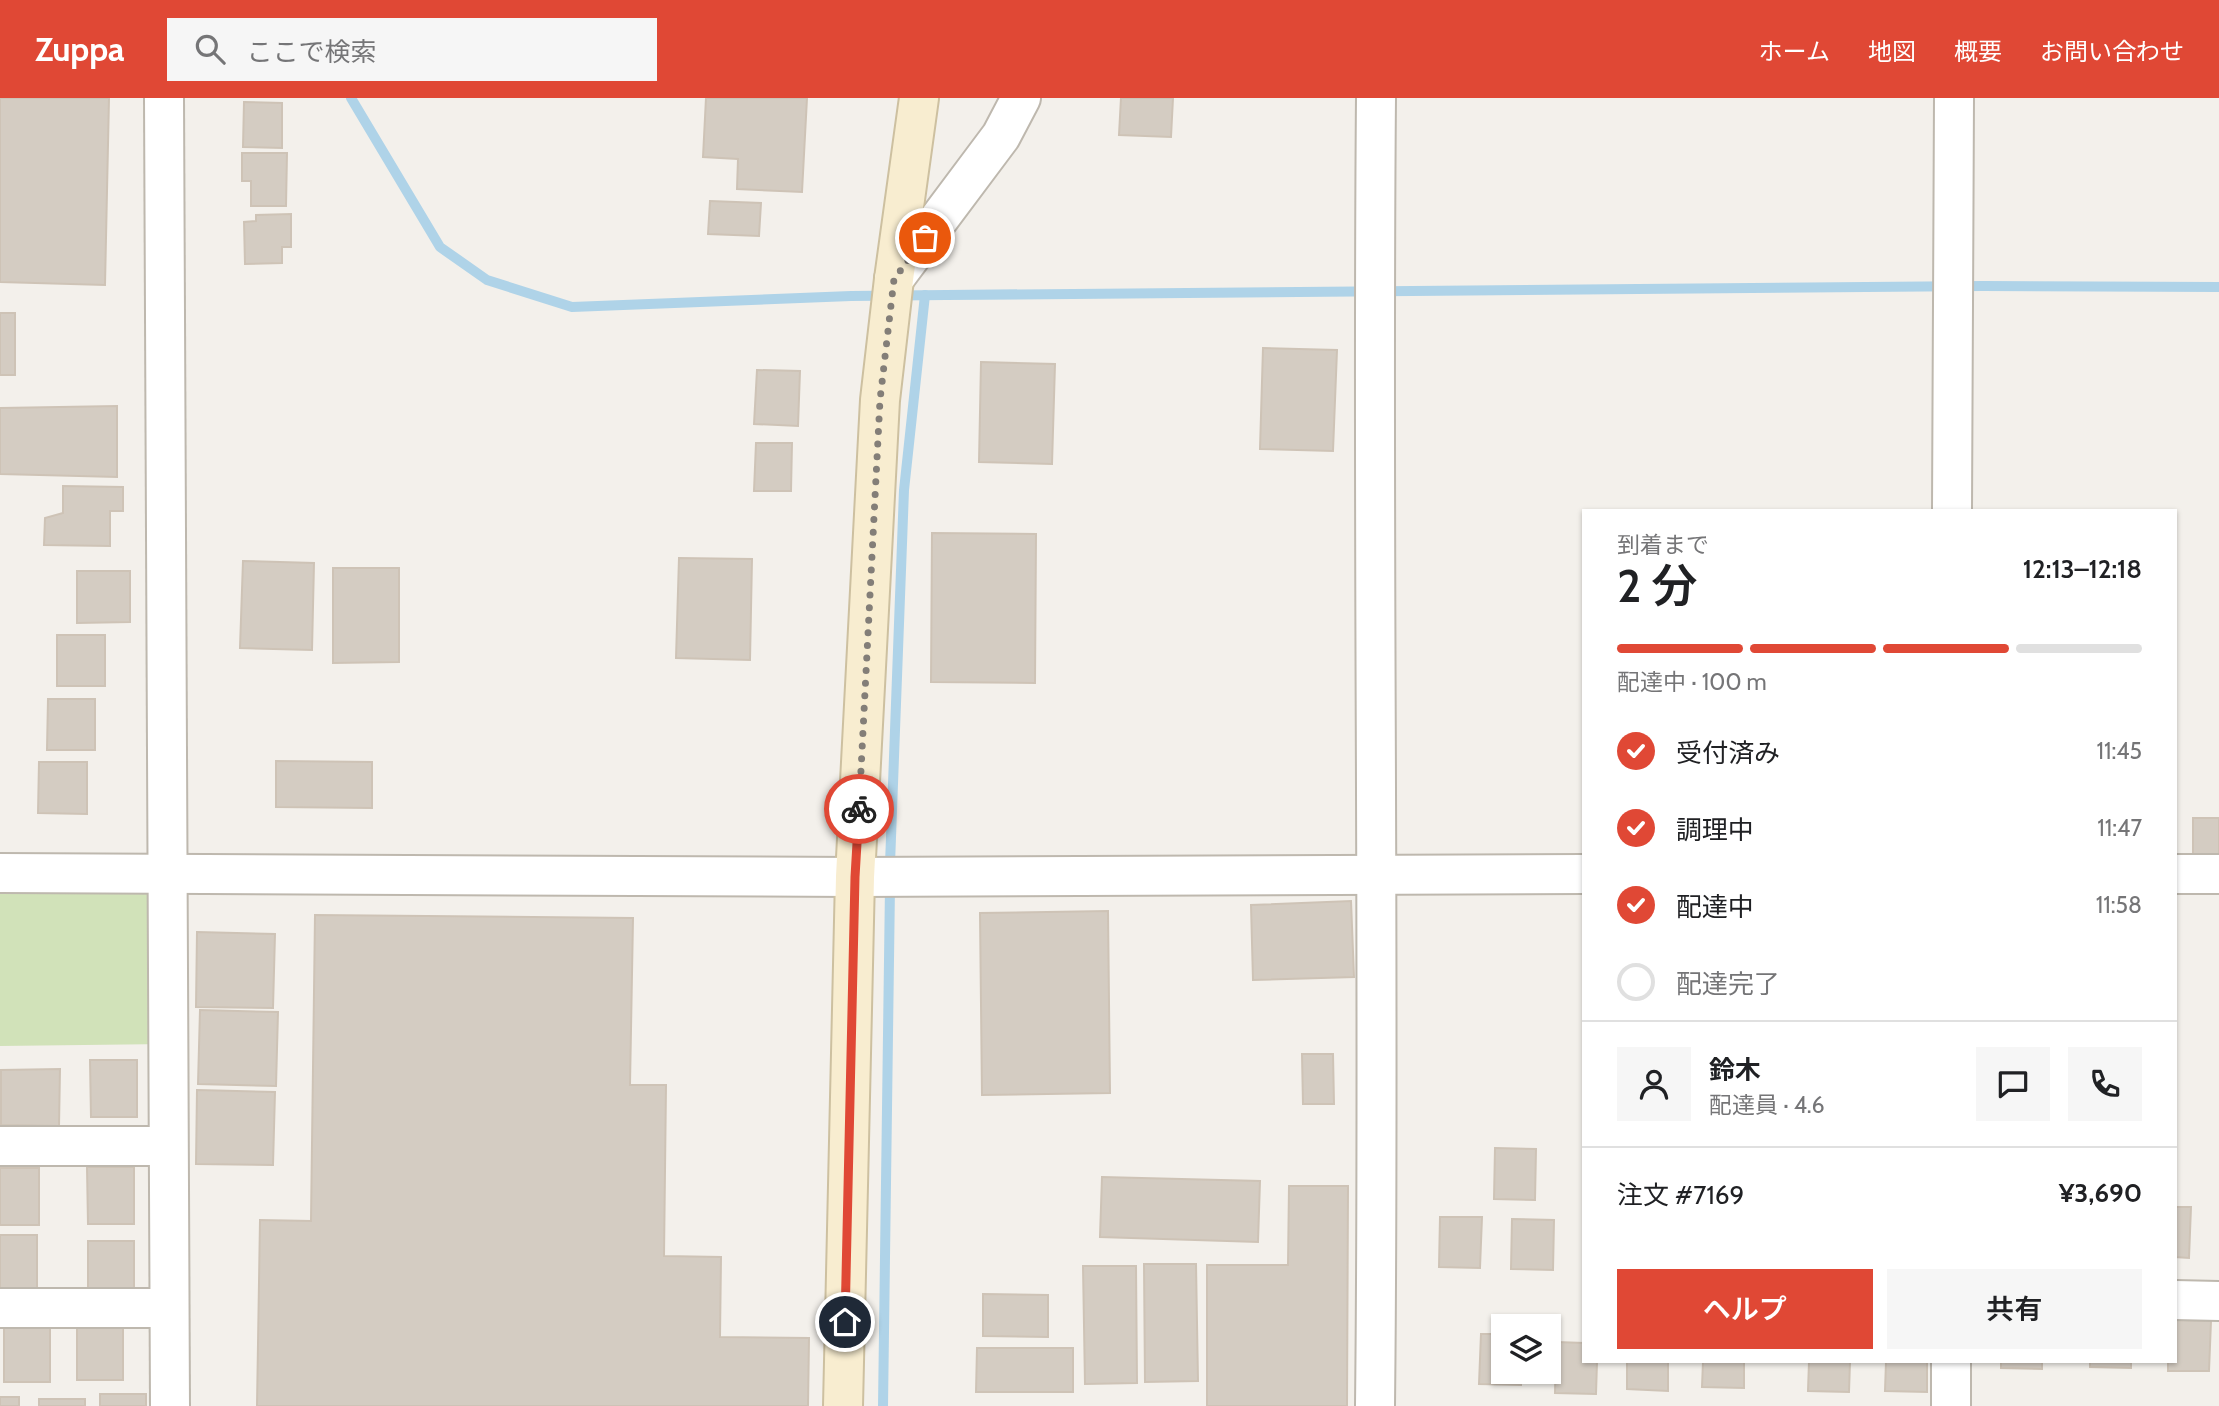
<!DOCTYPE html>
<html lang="ja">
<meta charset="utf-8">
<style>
:root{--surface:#fff;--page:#f6f6f6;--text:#202124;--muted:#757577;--line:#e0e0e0;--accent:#e04835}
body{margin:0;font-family:Cabin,"Noto Sans JP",sans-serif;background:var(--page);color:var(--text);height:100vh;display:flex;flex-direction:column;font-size:26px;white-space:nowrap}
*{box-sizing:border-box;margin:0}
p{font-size:23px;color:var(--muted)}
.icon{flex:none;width:38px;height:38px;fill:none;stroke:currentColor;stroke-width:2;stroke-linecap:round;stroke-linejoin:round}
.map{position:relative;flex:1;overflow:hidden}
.sheet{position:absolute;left:1582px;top:411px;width:595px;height:854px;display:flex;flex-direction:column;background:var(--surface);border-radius:0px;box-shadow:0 2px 5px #0004}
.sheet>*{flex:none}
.controls{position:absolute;left:1491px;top:1216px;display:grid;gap:14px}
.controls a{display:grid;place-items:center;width:70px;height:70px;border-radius:0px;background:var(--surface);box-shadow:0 2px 5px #0004;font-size:35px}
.pin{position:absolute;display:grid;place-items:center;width:60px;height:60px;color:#fff;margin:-30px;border:4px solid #fff;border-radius:50%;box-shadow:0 2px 7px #0007}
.courier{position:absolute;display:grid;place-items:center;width:70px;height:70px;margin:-35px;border:5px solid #e04835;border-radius:50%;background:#fff;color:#222;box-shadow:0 2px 9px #0007}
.head em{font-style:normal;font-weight:600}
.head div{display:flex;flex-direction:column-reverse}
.head{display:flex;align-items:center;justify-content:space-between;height:119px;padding:0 35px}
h1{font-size:46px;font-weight:600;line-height:52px}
.bar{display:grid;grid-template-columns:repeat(4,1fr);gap:10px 7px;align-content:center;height:84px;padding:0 35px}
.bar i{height:9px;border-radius:5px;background:var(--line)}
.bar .on{background:var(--accent)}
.bar p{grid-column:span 4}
.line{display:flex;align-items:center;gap:18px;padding:0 35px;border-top:2px solid var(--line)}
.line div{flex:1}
.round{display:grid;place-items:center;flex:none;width:74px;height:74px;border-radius:0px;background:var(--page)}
ol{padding:0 35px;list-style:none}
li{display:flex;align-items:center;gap:21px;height:77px}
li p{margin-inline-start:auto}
li .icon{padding:7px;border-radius:50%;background:var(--accent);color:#fff;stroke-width:4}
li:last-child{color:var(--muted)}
li i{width:38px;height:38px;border:4px solid var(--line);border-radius:50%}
.primary-button{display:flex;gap:14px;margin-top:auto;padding:14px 35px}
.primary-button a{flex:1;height:80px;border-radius:0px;background:var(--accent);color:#fff;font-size:28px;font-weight:600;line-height:80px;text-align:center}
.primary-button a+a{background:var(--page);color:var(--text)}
header{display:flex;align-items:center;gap:42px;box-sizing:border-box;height:98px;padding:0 35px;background:var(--accent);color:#fff}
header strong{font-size:33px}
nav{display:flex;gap:38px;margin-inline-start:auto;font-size:24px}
.search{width:490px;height:63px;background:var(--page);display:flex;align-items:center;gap:18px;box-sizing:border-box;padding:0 24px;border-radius:0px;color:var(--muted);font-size:26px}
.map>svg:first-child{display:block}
</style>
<header>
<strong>Zuppa</strong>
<div class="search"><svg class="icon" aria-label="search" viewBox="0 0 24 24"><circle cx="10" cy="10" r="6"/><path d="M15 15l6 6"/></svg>ここで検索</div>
<nav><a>ホーム</a><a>地図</a><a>概要</a><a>お問い合わせ</a></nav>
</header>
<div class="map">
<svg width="2219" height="1308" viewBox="0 0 2219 1308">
<rect width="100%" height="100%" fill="#f3f0eb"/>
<path fill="#d1e2b9" d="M 167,792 L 168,946 L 0,948 L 0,793 Z"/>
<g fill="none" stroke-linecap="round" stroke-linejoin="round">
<g stroke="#afd3e8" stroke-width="10">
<path d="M 351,0 L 440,149 L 487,182 L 572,209 L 851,198 L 946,197 L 1983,188 L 2219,189"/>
<path d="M 890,766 L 904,392 L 925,197"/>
<path d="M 883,1308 L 890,788"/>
</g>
</g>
<g fill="#d4ccc2" stroke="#cec3b6" stroke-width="2">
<path d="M 0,0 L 109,0 L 105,187 L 0,184 Z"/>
<path d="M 706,0 L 807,0 L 802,94 L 737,91 L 738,61 L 703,59 Z"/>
<path d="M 1121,0 L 1173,0 L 1171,39 L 1119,37 Z"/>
<path d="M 244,4 L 282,5 L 282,50 L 243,49 Z"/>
<path d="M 242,55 L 287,55 L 286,108 L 251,108 L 251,83 L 242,83 Z"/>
<path d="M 710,103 L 761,105 L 759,138 L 708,136 Z"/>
<path d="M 291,116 L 291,149 L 282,149 L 282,165 L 245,166 L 244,124 L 256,123 L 256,117 Z"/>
<rect x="0" y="215" width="15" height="62"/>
<path d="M 1263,250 L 1337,252 L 1333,353 L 1260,351 Z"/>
<path d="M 981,264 L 1055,266 L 1052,366 L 979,364 Z"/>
<path d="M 757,272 L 800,273 L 798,328 L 754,326 Z"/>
<path d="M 117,308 L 117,379 L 0,376 L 0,310 Z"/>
<path d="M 756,345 L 792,345 L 791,393 L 754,393 Z"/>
<path d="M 63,388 L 123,389 L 123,413 L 110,413 L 110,448 L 44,447 L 45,420 L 63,415 Z"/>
<path d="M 932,435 L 1036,436 L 1035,585 L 931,584 Z"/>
<path d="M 679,460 L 752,461 L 750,562 L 676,560 Z"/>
<path d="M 243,463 L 314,465 L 312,552 L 240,550 Z"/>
<path d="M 333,470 L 399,470 L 399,564 L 333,565 Z"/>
<path d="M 77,473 L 130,473 L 130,524 L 77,525 Z"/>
<rect x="57" y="537" width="48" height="51"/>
<path d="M 48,601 L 95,601 L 95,652 L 47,652 Z"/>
<path d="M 276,663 L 372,664 L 372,710 L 276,709 Z"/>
<path d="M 39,664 L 87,664 L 87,716 L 38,715 Z"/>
<path d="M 2193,720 L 2219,720 L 2219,763 L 2193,764 Z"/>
<path d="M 1351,803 L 1354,879 L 1253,882 L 1251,807 Z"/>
<path d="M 1108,813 L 1110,995 L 982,997 L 980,815 Z"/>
<path d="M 315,817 L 633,820 L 630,987 L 666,987 L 664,1158 L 721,1159 L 720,1239 L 809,1240 L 808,1308 L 257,1308 L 260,1122 L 311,1123 Z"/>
<path d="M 197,834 L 275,836 L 273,910 L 196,909 Z"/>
<path d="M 200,912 L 278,914 L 276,988 L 198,986 Z"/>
<path d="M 1302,956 L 1333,956 L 1334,1006 L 1303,1006 Z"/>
<path d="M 90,962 L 137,962 L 137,1019 L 91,1019 Z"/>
<path d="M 60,971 L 59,1028 L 1,1027 L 1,972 Z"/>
<path d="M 197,992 L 275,994 L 273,1067 L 196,1066 Z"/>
<path d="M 1495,1050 L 1536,1051 L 1535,1102 L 1494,1101 Z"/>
<path d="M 87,1069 L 134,1069 L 134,1126 L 88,1126 Z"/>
<rect x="0" y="1070" width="39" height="57"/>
<path d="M 1102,1079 L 1260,1083 L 1258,1144 L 1100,1139 Z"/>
<path d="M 1289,1088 L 1348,1088 L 1347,1308 L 1207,1308 L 1207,1167 L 1288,1167 Z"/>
<path d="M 2175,1109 L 2191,1109 L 2189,1160 L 2175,1159 Z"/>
<path d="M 1440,1119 L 1482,1119 L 1480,1170 L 1439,1169 Z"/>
<path d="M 1512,1121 L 1554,1122 L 1553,1172 L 1511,1171 Z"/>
<rect x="0" y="1137" width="37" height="57"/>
<rect x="88" y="1143" width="46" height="57"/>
<path d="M 1144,1166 L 1196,1166 L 1198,1283 L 1145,1284 Z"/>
<path d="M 1083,1168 L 1136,1168 L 1137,1285 L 1085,1286 Z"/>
<path d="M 983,1196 L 1048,1197 L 1048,1239 L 983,1238 Z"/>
<path d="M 2175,1222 L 2211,1223 L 2209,1273 L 2168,1273 L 2168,1264 L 2175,1264 Z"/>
<rect x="77" y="1225" width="46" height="57"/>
<rect x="4" y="1228" width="46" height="56"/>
<path d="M 1481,1236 L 1503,1236 L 1503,1274 L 1521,1274 L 1521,1287 L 1479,1286 Z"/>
<path d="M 1556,1244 L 1584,1245 L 1584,1264 L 1597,1264 L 1596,1296 L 1555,1295 Z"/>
<path d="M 977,1250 L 1073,1250 L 1073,1294 L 976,1294 Z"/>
<path d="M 1627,1264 L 1668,1264 L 1668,1293 L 1627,1291 Z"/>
<path d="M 1703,1264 L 1744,1264 L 1744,1290 L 1702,1289 Z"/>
<path d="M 1809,1264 L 1850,1264 L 1849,1294 L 1808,1293 Z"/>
<path d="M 1886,1264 L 1927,1264 L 1927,1294 L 1885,1293 Z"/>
<path d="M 2001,1264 L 2042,1264 L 2042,1271 L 2001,1270 Z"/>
<path d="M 2090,1264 L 2131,1264 L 2131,1270 L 2090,1269 Z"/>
<rect x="100" y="1296" width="46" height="12"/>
<rect x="0" y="1299" width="19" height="9"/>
<rect x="39" y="1301" width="46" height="7"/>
</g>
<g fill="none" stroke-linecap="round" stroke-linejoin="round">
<defs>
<g id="street">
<path d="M 164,0 L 170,1308"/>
<path d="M 894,181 L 1001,38 L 1021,0"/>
<path d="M 1952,413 L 1954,0"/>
<path d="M 0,775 L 855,779 L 1584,776"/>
<path d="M 2175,776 L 2219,776"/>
<path d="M 0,1048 L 168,1048"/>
<path d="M 2175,1202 L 2219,1203"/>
<path d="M 0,1210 L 169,1210"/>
<path d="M 1951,1264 L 1951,1308"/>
<path d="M 1375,1308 C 1380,872 1372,436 1376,0"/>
</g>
<path id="secondary" d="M 843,1308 L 855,779 L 880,302 L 894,181 L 919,0"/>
</defs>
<use href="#street" stroke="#beb8ae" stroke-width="42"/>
<use href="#secondary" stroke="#cdc0a0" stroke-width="42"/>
<use href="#street" stroke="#fff" stroke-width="38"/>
<use href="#secondary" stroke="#f8edd0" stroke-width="38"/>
</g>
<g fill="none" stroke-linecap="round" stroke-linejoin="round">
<path stroke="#837e78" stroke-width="7" stroke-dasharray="0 12.6" d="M 859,711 L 880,302 L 894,181 L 925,140"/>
<path stroke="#e04835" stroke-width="9" d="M 845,1224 L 855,779 L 859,711"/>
</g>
</svg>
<div class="controls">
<a><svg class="icon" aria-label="layers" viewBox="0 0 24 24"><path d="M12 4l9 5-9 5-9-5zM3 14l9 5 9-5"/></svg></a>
</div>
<div class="pin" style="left:925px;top:140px;background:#ea580c"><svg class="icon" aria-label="bag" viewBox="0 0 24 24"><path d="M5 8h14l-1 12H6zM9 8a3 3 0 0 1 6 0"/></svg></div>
<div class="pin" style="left:845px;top:1224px;background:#1f2937"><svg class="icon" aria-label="home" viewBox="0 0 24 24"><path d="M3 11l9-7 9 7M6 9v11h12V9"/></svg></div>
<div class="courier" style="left:859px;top:711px"><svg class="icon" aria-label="bike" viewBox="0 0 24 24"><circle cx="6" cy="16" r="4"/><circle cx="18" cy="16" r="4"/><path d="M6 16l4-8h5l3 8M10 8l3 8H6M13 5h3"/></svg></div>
<section class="sheet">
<div class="head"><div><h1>2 分</h1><p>到着まで</p></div><em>12:13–12:18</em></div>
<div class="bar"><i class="on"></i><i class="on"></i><i class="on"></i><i></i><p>配達中 · 100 m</p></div>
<ol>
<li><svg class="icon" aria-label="check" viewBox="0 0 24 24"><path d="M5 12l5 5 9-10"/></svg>受付済み<p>11:45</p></li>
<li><svg class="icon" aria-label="check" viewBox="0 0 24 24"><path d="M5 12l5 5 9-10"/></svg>調理中<p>11:47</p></li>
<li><svg class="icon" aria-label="check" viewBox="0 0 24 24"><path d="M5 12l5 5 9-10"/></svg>配達中<p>11:58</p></li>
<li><i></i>配達完了</li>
</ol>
<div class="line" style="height:126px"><a class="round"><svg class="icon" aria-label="person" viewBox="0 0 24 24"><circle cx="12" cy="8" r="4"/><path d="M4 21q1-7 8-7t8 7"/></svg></a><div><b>鈴木</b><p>配達員 · 4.6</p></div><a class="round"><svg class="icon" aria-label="chat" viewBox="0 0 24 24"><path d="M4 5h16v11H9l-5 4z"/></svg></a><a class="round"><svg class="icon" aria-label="phone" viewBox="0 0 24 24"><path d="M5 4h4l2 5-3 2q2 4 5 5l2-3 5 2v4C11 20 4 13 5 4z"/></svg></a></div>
<div class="line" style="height:91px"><div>注文 #7169</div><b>¥3,690</b></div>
<div class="primary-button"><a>ヘルプ</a><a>共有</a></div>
</section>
</div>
